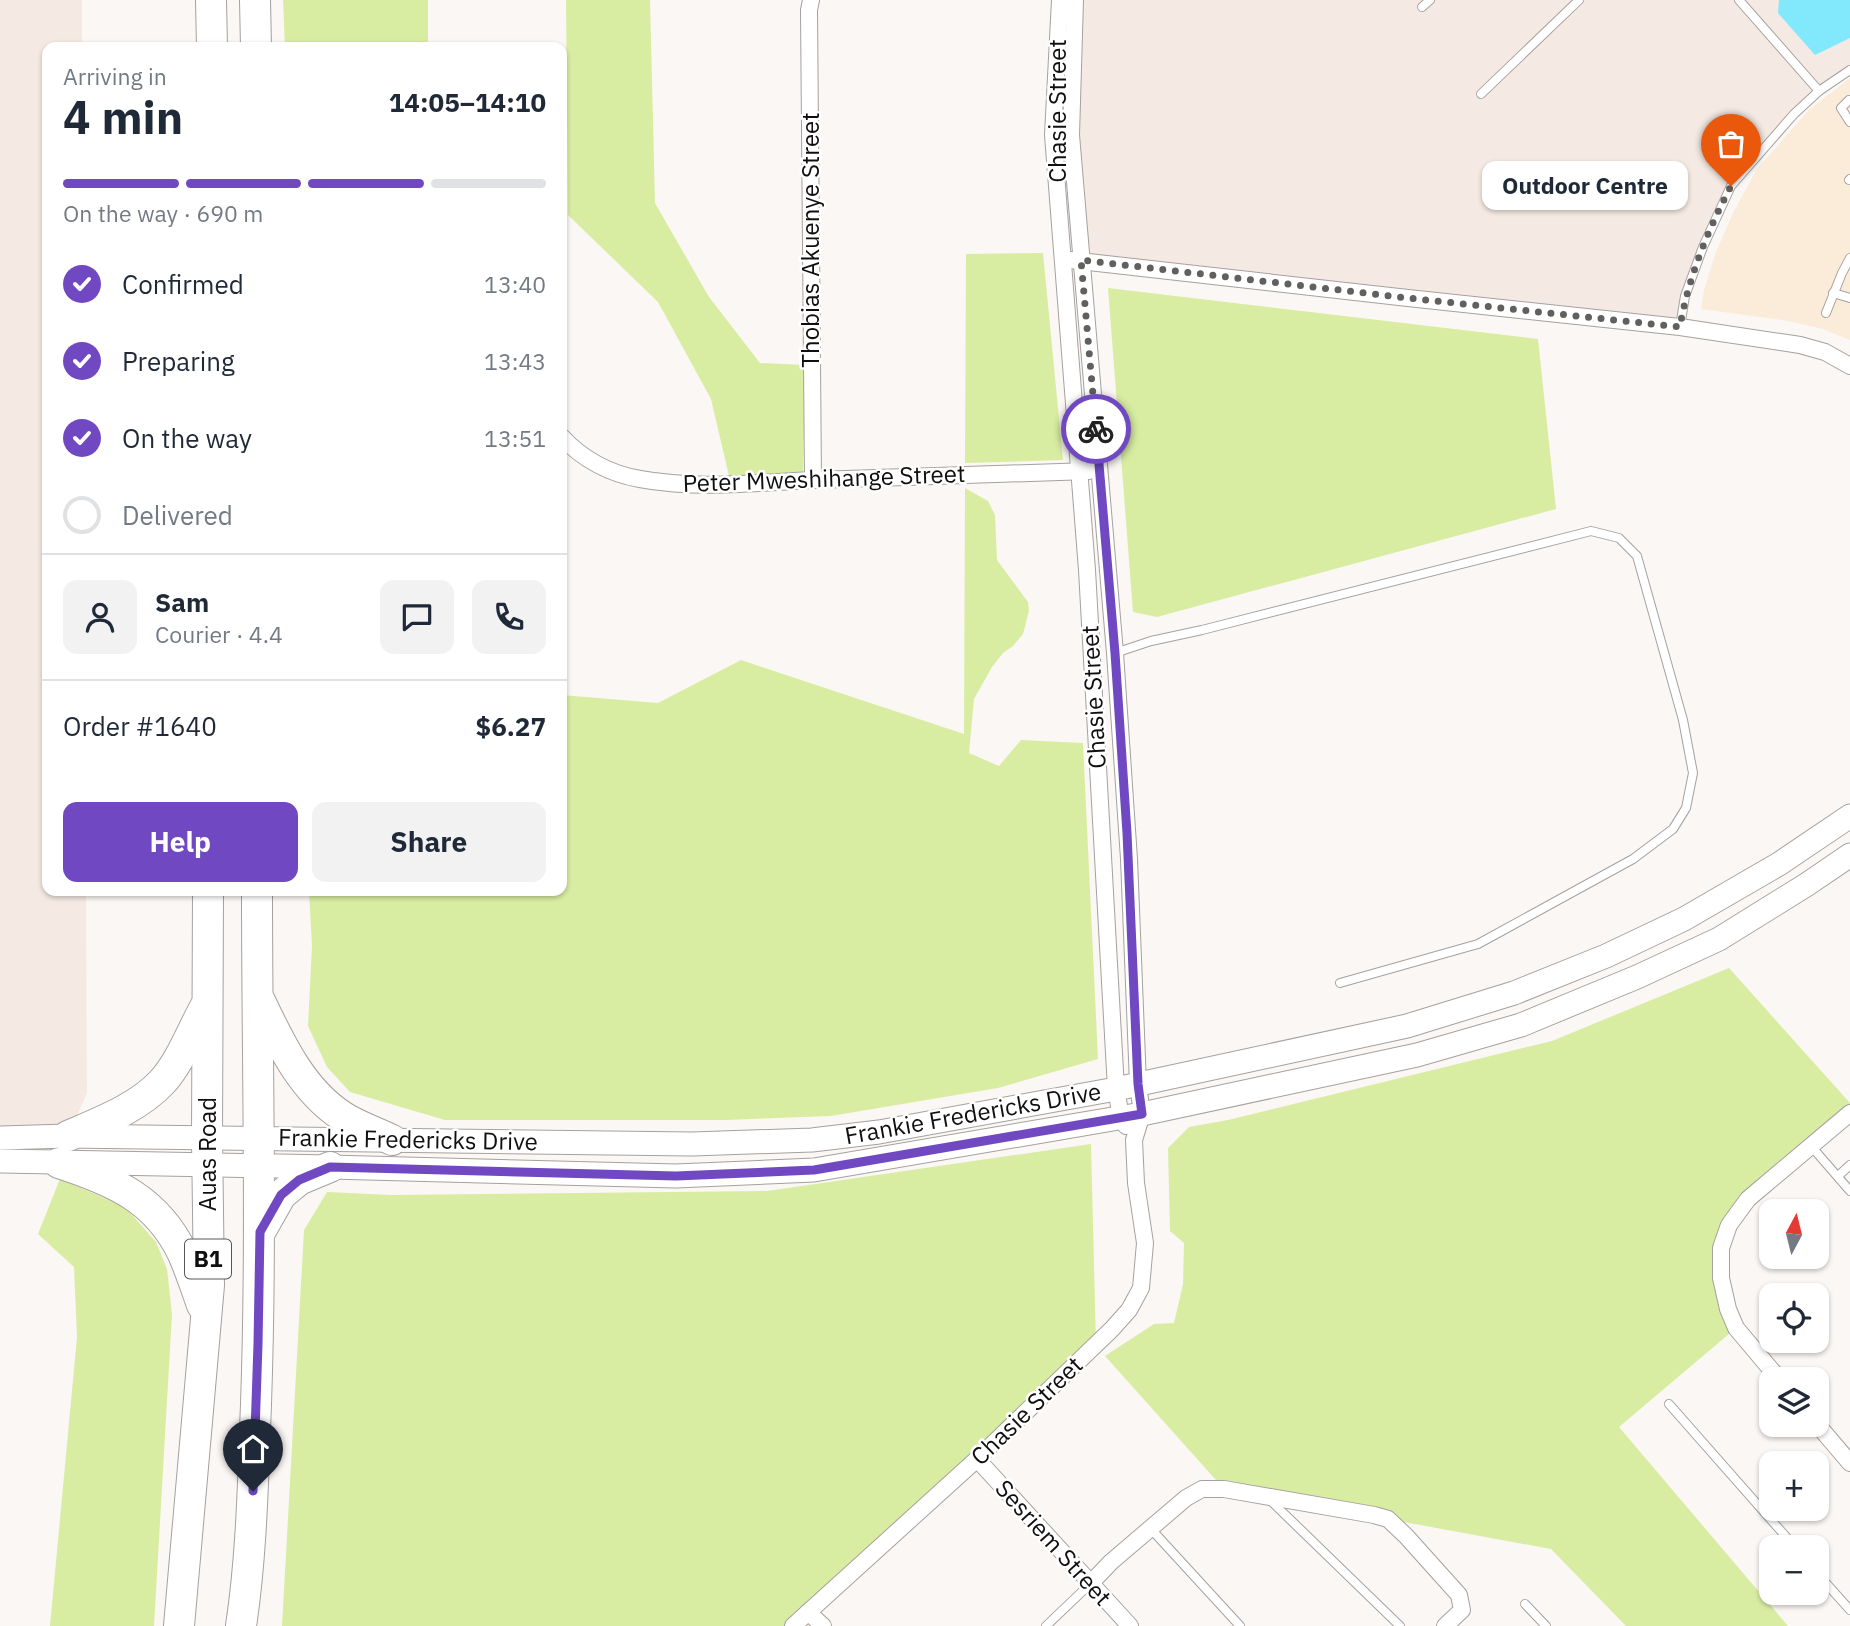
<!DOCTYPE html>
<meta charset="utf-8">
<style>
:root{--surface:#fff;--page:#f2f2f3;--text:#1f2937;--muted:#747a83;--line:#e0e1e3;--accent:#7049c2}
body{margin:0;font-family:"IBM Plex Sans",sans-serif;background:var(--page);color:var(--text);height:100vh;display:flex;flex-direction:column;font-size:26px;white-space:nowrap}
*{box-sizing:border-box;margin:0}
p{font-size:23px;color:var(--muted)}
.icon{flex:none;width:38px;height:38px;fill:none;stroke:currentColor;stroke-width:2;stroke-linecap:round;stroke-linejoin:round}
.map{position:relative;flex:1;overflow:hidden}
.details{position:absolute;left:42px;top:42px;width:525px;height:854px;display:flex;flex-direction:column;background:var(--surface);border-radius:14px;box-shadow:0 2px 5px #0004}
.details>*{flex:none}
.needle{width:46px;rotate:7deg}
.buttons{position:absolute;left:1759px;top:1199px;display:grid;gap:14px}
.buttons a{display:grid;place-items:center;width:70px;height:70px;border-radius:14px;background:var(--surface);box-shadow:0 2px 5px #0004;font-size:35px}
.pin{position:absolute;display:grid;place-items:center;width:60px;height:60px;color:#fff;margin:-72px -30px;border-radius:50% 50% 50% 0;rotate:-45deg;box-shadow:0 0 7px #0007}
.pin .icon{rotate:45deg}
.courier{position:absolute;display:grid;place-items:center;width:70px;height:70px;margin:-35px;border:5px solid #7049c2;border-radius:50%;background:#fff;color:#222;box-shadow:0 2px 9px #0007}
.bubble{position:absolute;height:49px;border-radius:14px;background:var(--surface);box-shadow:0 2px 5px #0004;font-size:23px;font-weight:800;line-height:49px;text-align:center}
.head em{font-style:normal;font-weight:800}
.head div{display:flex;flex-direction:column-reverse}
.head{display:flex;align-items:center;justify-content:space-between;height:119px;padding:0 21px}
h1{font-size:46px;font-weight:800;line-height:52px}
.bar{display:grid;grid-template-columns:repeat(4,1fr);gap:10px 7px;align-content:center;height:84px;padding:0 21px}
.bar i{height:9px;border-radius:5px;background:var(--line)}
.bar .selected{background:var(--accent)}
.bar p{grid-column:span 4}
.line{display:flex;align-items:center;gap:18px;padding:0 21px;border-top:2px solid var(--line)}
.line div{flex:1}
.round{display:grid;place-items:center;flex:none;width:74px;height:74px;border-radius:14px;background:var(--page)}
ol{padding:0 21px;list-style:none}
li{display:flex;align-items:center;gap:21px;height:77px}
li p{margin-inline-start:auto}
li .icon{padding:7px;border-radius:50%;background:var(--accent);color:#fff;stroke-width:4}
li:last-child{color:var(--muted)}
li i{width:38px;height:38px;border:4px solid var(--line);border-radius:50%}
.primary-button{display:flex;gap:14px;margin-top:auto;padding:14px 21px}
.primary-button a{flex:1;height:80px;border-radius:14px;background:var(--accent);color:#fff;font-size:28px;font-weight:800;line-height:80px;text-align:center}
.primary-button a+a{background:var(--page);color:var(--text)}
.map>svg:first-child{display:block}
</style>
<div class="map">
<svg width="1850" height="1626" viewBox="0 0 1850 1626">
<rect width="100%" height="100%" fill="#fbf7f4"/>
<g fill="#f4eae3">
<path d="M 0,0 L 82,0 L 82,47 L 47,47 L 47,891 L 86,891 L 87,1093 L 68,1136 L 0,1137 Z"/>
<path d="M 1077,0 L 1850,0 L 1850,70 L 1819,91 L 1731,186 L 1703,247 L 1680,327 L 1081,260 L 1071,134 Z"/>
</g>
<path fill="#faecd9" d="M 1850,78 L 1850,340 L 1823,329 L 1789,321 L 1701,309 L 1704,290 L 1716,252 L 1733,213 L 1757,169 L 1809,110 Z"/>
<g fill="#d8eda2">
<path d="M 283,0 L 428,0 L 428,47 L 285,47 Z"/>
<path d="M 566,0 L 650,0 L 655,203 L 709,297 L 760,363 L 805,365 L 803,472 L 729,476 L 711,399 L 658,302 L 568,215 Z"/>
<path d="M 1043,253 L 1063,460 L 965,463 L 966,254 Z"/>
<path d="M 1108,288 L 1538,339 L 1556,509 L 1157,617 L 1133,612 Z"/>
<path d="M 965,488 L 988,501 L 995,515 L 997,560 L 1028,602 L 1029,611 L 1023,634 L 1013,646 L 1003,653 L 992,667 L 974,699 L 969,753 L 999,766 L 1021,740 L 1083,743 L 1098,1059 L 998,1088 L 831,1116 L 725,1120 L 445,1120 L 350,1092 L 327,1067 L 308,1026 L 312,946 L 309,891 L 562,891 L 562,695 L 658,703 L 741,660 L 964,734 Z"/>
<path d="M 1729,968 L 1850,1103 L 1850,1113 L 1748,1199 L 1721,1248 L 1736,1328 L 1619,1427 L 1788,1626 L 1626,1626 L 1551,1549 L 1224,1489 L 1105,1356 L 1154,1324 L 1174,1323 L 1183,1284 L 1184,1243 L 1170,1231 L 1168,1148 L 1189,1127 L 1228,1120 L 1552,1041 Z"/>
<path d="M 1091,1144 L 1096,1345 L 793,1626 L 282,1626 L 304,1230 L 327,1192 L 391,1195 L 767,1191 Z"/>
<path d="M 60,1179 L 125,1207 L 156,1242 L 167,1269 L 172,1314 L 154,1626 L 50,1626 L 77,1337 L 74,1267 L 38,1234 Z"/>
</g>
<path fill="#81e9fb" d="M 1779,0 L 1850,0 L 1850,38 L 1815,55 L 1778,13 Z"/>
<g fill="none" stroke-linecap="round" stroke-linejoin="round">
<defs>
<g id="lane">
<path d="M 1739,0 L 1819,91"/>
<path d="M 1422,7 L 1430,0"/>
<path d="M 1481,94 L 1579,0"/>
<path d="M 1849,100 L 1841,108 L 1850,122"/>
<path d="M 1849,180 L 1850,179"/>
<path d="M 1833,293 L 1850,298"/>
<path d="M 1826,313 L 1842,273 L 1850,258"/>
<path d="M 1680,327 L 1685,296 L 1703,247 L 1731,186 L 1794,114 L 1819,91 L 1850,70"/>
<path d="M 1115,653 L 1151,641 L 1202,630 L 1591,531 L 1619,538 L 1637,556 L 1683,720 L 1693,773 L 1686,808 L 1673,829 L 1633,859 L 1478,944 L 1340,983"/>
<path d="M 1811,1146 L 1850,1191"/>
<path d="M 1838,1176 L 1850,1165"/>
<path d="M 1669,1404 L 1795,1547"/>
<path d="M 1271,1501 L 1400,1626"/>
<path d="M 1151,1529 L 1240,1626"/>
<path d="M 1816,1572 L 1850,1610"/>
<path d="M 1525,1604 L 1546,1626"/>
<path d="M 1046,1626 L 1090,1584"/>
</g>
<g id="street">
<path d="M 811,0 L 809,10 L 813,480"/>
<path d="M 1060,0 L 1053,135 L 1087,570 L 1116,1089 L 1121,1117 L 1126,1126"/>
<path d="M 1071,260 L 1408,298 L 1680,327 L 1800,345 L 1825,352 L 1850,366"/>
<path d="M 562,437 C 582,459 610,474 640,479 C 699,490 757,482 816,480 C 907,477 998,474 1089,471"/>
<path d="M 1779,1379 L 1736,1328 L 1728,1309 L 1721,1278 L 1721,1248 L 1729,1225 L 1748,1199 L 1850,1113"/>
<path d="M 1816,1423 L 1850,1463"/>
<path d="M 977,1459 L 1130,1626"/>
<path d="M 1090,1584 L 1111,1562 L 1186,1498 L 1202,1489 L 1224,1489 L 1374,1515 L 1388,1519 L 1406,1536 L 1459,1595 L 1462,1610 L 1445,1626"/>
<path d="M 808,1612 L 823,1626"/>
<path d="M 793,1626 L 977,1459 L 1112,1329 L 1129,1310 L 1141,1288 L 1145,1243 L 1136,1183 L 1134,1140 L 1142,1114 L 1138,1084 L 1129,859 L 1115,653 L 1071,135 L 1075,0"/>
</g>
<g id="secondary">
<path d="M 0,1138 L 68,1136 L 692,1144 L 812,1140 L 879,1132 L 1116,1089 L 1407,1026 L 1514,993 L 1606,956 L 1684,919 L 1779,864 L 1850,816"/>
<path d="M 0,1161 L 330,1167 L 676,1176 L 814,1170 L 1142,1114 L 1417,1055 L 1521,1025 L 1637,977 L 1719,939 L 1806,885 L 1850,855"/>
</g>
<g id="highway">
<path d="M 211,0 L 212,47"/>
<path d="M 255,0 L 256,47"/>
<path d="M 260,1001 C 280,1043 302,1090 342,1116 C 357,1126 376,1132 392,1140"/>
<path d="M 68,1136 C 100,1122 138,1108 162,1082 C 180,1063 192,1030 205,1007"/>
<path d="M 59,1163 C 114,1181 157,1199 183,1254 C 190,1270 196,1288 202,1305"/>
<path d="M 260,1232 L 281,1195 L 299,1180 L 330,1167"/>
<path d="M 179,1626 L 209,1285 L 207,1138 L 208,891"/>
<path d="M 241,1626 C 252,1553 253,1478 256,1404 C 262,1233 257,1062 257,891"/>
</g>
</defs>
<use href="#lane" stroke="#a5a19f" stroke-width="10"/>
<use href="#street" stroke="#a5a19f" stroke-width="18"/>
<use href="#secondary" stroke="#a5a19f" stroke-width="25"/>
<use href="#highway" stroke="#a5a19f" stroke-width="32"/>
<use href="#lane" stroke="#fff" stroke-width="8"/>
<use href="#street" stroke="#fff" stroke-width="16"/>
<use href="#secondary" stroke="#fff" stroke-width="23"/>
<use href="#highway" stroke="#fff" stroke-width="30"/>
</g>
<g fill="none" stroke-linecap="round" stroke-linejoin="round">
<path stroke="#62605e" stroke-width="7" stroke-dasharray="0 12.6" d="M 1096,429 L 1081,260 L 1408,298 L 1680,327 C 1688,278 1708,230 1731,186"/>
<path stroke="#7049c2" stroke-width="9" d="M 253,1491 L 258,1344 L 260,1232 L 281,1195 L 299,1180 L 330,1167 L 676,1176 L 814,1170 L 1142,1114 L 1138,1084 L 1127,833 L 1115,653 L 1096,429"/>
</g>
<g text-anchor="middle" stroke-width="5" stroke-linejoin="round" paint-order="stroke">
<rect fill="#fff" stroke="#585656" stroke-width="2" x="185" y="1239.5" width="46" height="39" rx="5"/>
<g font-size="23" font-weight="bold" fill="#100e0e">
<text x="208" y="1267">B1</text>
</g>
<g font-size="24" fill="#100e0e" stroke="#fff">
<text transform="translate(1058 111) rotate(-90)" y="8">Chasie Street</text>
<text transform="translate(811 240) rotate(-90)" y="8">Thobias Akuenye Street</text>
<text transform="translate(824 479) rotate(-2)" y="8">Peter Mweshihange Street</text>
<text transform="translate(1094 697) rotate(-93)" y="8">Chasie Street</text>
<text transform="translate(973 1114) rotate(-10)" y="8">Frankie Fredericks Drive</text>
<text transform="translate(408 1140) rotate(1)" y="8">Frankie Fredericks Drive</text>
<text transform="translate(208 1154) rotate(-90)" y="8">Auas Road</text>
<text transform="translate(1027 1411) rotate(-44)" y="8">Chasie Street</text>
<text transform="translate(1053 1543) rotate(48)" y="8">Sesriem Street</text>
</g>
</g>
</svg>
<div class="buttons">
<a><svg class="needle" viewBox="-14 -14 28 28"><path d="M0-13l5 13h-10z" fill="#e53935"/><path d="M0 13l5-13h-10z" fill="#747a83"/></svg></a>
<a><svg class="icon" aria-label="locate" viewBox="0 0 24 24"><circle cx="12" cy="12" r="6"/><path d="M12 2v4M12 18v4M2 12h4M18 12h4"/></svg></a>
<a><svg class="icon" aria-label="layers" viewBox="0 0 24 24"><path d="M12 4l9 5-9 5-9-5zM3 14l9 5 9-5"/></svg></a>
<a>+</a>
<a>−</a>
</div>
<div class="pin" style="left:1731px;top:186px;background:#ea580c"><svg class="icon" aria-label="bag" viewBox="0 0 24 24"><path d="M5 8h14l-1 12H6zM9 8a3 3 0 0 1 6 0"/></svg></div>
<div class="pin" style="left:253px;top:1491px;background:#1f2937"><svg class="icon" aria-label="home" viewBox="0 0 24 24"><path d="M3 11l9-7 9 7M6 9v11h12V9"/></svg></div>
<div class="courier" style="left:1096px;top:429px"><svg class="icon" aria-label="bike" viewBox="0 0 24 24"><circle cx="6" cy="16" r="4"/><circle cx="18" cy="16" r="4"/><path d="M6 16l4-8h5l3 8M10 8l3 8H6M13 5h3"/></svg></div>
<div class="bubble" style="left:1482px;top:161px;width:206px">Outdoor Centre</div>
<section class="details">
<div class="head"><div><h1>4 min</h1><p>Arriving in</p></div><em>14:05–14:10</em></div>
<div class="bar"><i class="selected"></i><i class="selected"></i><i class="selected"></i><i></i><p>On the way · 690 m</p></div>
<ol>
<li><svg class="icon" aria-label="check" viewBox="0 0 24 24"><path d="M5 12l5 5 9-10"/></svg>Confirmed<p>13:40</p></li>
<li><svg class="icon" aria-label="check" viewBox="0 0 24 24"><path d="M5 12l5 5 9-10"/></svg>Preparing<p>13:43</p></li>
<li><svg class="icon" aria-label="check" viewBox="0 0 24 24"><path d="M5 12l5 5 9-10"/></svg>On the way<p>13:51</p></li>
<li><i></i>Delivered</li>
</ol>
<div class="line" style="height:126px"><a class="round"><svg class="icon" aria-label="person" viewBox="0 0 24 24"><circle cx="12" cy="8" r="4"/><path d="M4 21q1-7 8-7t8 7"/></svg></a><div><b>Sam</b><p>Courier · 4.4</p></div><a class="round"><svg class="icon" aria-label="chat" viewBox="0 0 24 24"><path d="M4 5h16v11H9l-5 4z"/></svg></a><a class="round"><svg class="icon" aria-label="phone" viewBox="0 0 24 24"><path d="M5 4h4l2 5-3 2q2 4 5 5l2-3 5 2v4C11 20 4 13 5 4z"/></svg></a></div>
<div class="line" style="height:91px"><div>Order #1640</div><b>$6.27</b></div>
<div class="primary-button"><a>Help</a><a>Share</a></div>
</section>
</div>
